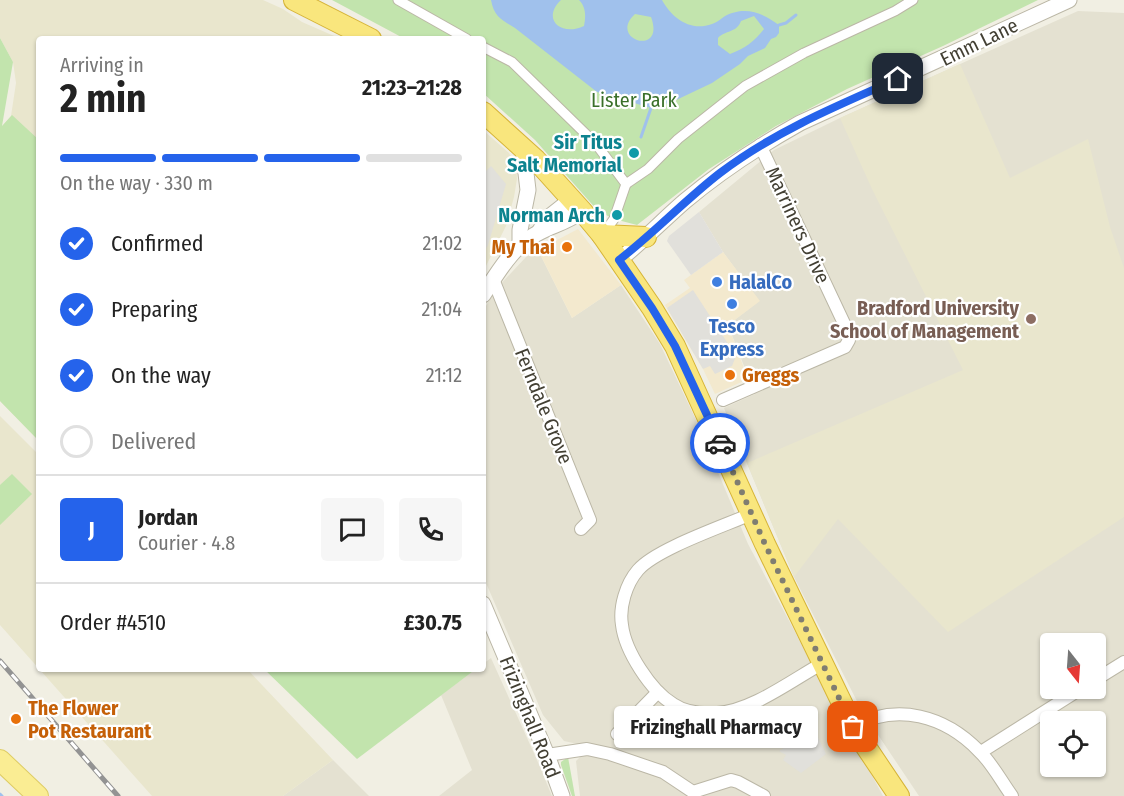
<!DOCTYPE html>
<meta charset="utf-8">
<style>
:root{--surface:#fff;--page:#f6f6f6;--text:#222;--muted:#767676;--line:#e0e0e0;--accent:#2563eb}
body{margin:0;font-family:"Fira Sans Condensed",sans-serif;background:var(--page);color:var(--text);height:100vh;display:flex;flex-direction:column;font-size:22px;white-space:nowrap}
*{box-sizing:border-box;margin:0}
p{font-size:20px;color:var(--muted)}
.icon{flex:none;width:33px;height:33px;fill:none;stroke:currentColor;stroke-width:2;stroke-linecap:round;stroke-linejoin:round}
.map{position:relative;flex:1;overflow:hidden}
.drawer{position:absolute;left:36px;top:36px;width:450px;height:636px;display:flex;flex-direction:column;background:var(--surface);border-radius:6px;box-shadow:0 2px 4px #0004}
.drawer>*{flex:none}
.needle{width:39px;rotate:163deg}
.fabs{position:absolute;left:1040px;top:633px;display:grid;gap:12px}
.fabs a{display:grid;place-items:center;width:66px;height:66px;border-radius:6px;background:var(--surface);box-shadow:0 2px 4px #0004;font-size:30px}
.pin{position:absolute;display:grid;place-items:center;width:51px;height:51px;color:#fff;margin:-26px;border-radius:12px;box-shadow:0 3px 9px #0006}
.courier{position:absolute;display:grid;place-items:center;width:60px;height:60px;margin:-30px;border:4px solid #2563eb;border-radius:50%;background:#fff;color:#222;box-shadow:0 2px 8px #0007}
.bubble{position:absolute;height:42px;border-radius:6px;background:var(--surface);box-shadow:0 2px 4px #0004;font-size:20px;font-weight:700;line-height:42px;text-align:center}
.overview em{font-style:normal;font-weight:700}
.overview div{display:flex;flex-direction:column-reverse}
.overview{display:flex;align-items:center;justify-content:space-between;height:102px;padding:0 24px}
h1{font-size:39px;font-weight:700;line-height:45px}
.bar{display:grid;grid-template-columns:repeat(4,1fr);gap:9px 6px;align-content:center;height:72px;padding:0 24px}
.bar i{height:8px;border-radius:4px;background:var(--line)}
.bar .active{background:var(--accent)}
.bar p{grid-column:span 4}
.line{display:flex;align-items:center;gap:15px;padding:0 24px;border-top:2px solid var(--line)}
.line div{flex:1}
.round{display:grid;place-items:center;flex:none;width:63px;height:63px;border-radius:6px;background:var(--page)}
ol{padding:0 24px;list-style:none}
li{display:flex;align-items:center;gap:18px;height:66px}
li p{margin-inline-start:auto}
li .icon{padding:6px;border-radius:50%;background:var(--accent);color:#fff;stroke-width:4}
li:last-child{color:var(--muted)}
li i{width:33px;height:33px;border:3px solid var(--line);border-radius:50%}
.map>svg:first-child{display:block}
</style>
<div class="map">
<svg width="1124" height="796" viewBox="0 0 1124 796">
<rect width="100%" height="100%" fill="#f1efe3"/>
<g fill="#e4e1d1" fill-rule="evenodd">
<path d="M 1078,11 L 1124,13 L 1124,796 L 919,796 L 862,711 L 794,577 L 724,408 L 755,394 L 728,325 L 759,301 L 723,252 L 699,212 L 774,150 L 840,118 ZM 1050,644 L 1095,644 L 1095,688 L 1050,688 ZM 1050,722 L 1095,722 L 1095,766 L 1050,766 Z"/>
<path d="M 538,250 L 572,318 L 621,285 L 660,344 L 697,422 L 748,544 L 883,796 L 580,796 L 576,761 L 582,755 L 582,745 L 564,741 L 543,715 L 483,576 L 483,311 L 496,289 L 526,257 Z"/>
<path d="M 491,658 L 537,760 L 552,796 L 439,796 L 472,770 L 441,695 L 476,669 L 483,669 L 483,664 Z"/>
<path d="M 333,760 L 369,796 L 283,796 Z"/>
</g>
<g fill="#f3e9ce">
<path d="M 578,229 L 621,285 L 572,318 L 538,250 Z"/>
<path d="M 723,252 L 760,301 L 728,325 L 748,379 L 715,394 L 703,369 L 665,305 L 690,288 L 684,280 Z"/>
</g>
<g fill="#e9e6cd">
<path d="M 0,0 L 263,0 L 283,9 L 302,22 L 341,39 L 39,39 L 39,441 L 0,401 L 0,129 L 11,116 L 16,83 L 13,62 L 0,38 Z"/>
<path d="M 960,64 L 1010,178 L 1088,139 L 1110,227 L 1124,268 L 1124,517 L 948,632 L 838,519 L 794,577 L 747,463 L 963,370 L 872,189 L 840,118 Z"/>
<path d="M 483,130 L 509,153 L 516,165 L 517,179 L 514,197 L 506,226 L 483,272 Z"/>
<path d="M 0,416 L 39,455 L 39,669 L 247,669 L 333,760 L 283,796 L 152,796 L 33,662 L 0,625 Z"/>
</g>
<g fill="#c2e4ad">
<path d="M 332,0 L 1038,0 L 943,46 L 847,89 L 776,126 L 709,169 L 637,225 L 614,219 L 598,211 L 535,140 L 483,93 L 483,39 L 405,39 Z"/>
<path d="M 0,38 L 13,62 L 2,126 L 12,115 L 39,140 L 39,441 L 0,401 Z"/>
<path d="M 12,474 L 32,494 L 0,525 L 0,485 Z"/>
<path d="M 264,669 L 476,669 L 357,759 Z"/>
<path d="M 568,757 L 575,796 L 572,796 L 561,765 L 561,762 Z"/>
</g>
<g fill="#e1e0db">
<path d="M 491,166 L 506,184 L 488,245 L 483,254 L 483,174 Z"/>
<path d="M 699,212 L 723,252 L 691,275 L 667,241 L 669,236 Z"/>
<path d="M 693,290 L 736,356 L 732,366 L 715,374 L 710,366 L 703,369 L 667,308 Z"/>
<path d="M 814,729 L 826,754 L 801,773 L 783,760 L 786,755 L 779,751 Z"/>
</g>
<path fill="#a0c1ec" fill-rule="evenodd" d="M 491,0 L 561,0 C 541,19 561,37 584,26 C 586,16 586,7 579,0 L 662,0 C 672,18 690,32 712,24 C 719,22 724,15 732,13 C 750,7 765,15 779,25 L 779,33 L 776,37 L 771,39 L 765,48 L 748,56 L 740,64 L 712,83 L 672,102 L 651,108 L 597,92 L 515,28 C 502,20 494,17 491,0 ZM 635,14 L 651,17 C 666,57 607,40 635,14 ZM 754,16 L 764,29 C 754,42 745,48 730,54 L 718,45 L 718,38 C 725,30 737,33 741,21 Z"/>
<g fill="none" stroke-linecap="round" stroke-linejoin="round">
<g stroke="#a0c1ec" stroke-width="3">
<path d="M 779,25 L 786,23 L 796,15"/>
<path d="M 641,137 L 651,108"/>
<path d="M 0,794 L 2,796"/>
</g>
<defs>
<g id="pedestrian">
<path d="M 398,0 L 467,39"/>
<path d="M 483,47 L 512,62 L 596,144 L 626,184 L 614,219 L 603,234"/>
<path d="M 626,184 L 648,169 L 678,139 L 745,86 L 804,53 L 895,11 L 913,0"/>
</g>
<g id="minor">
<path d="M 493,279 L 590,520 L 581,529"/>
<path d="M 723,400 L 845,347 L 849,340 L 849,334 L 760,145"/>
<path d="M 751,514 C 724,526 656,549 638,570 C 626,584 619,607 622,625 C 625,651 651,691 673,704 C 685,712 702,714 717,713 C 752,711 792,680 823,663"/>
<path d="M 1095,680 L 1124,662"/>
<path d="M 853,727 C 897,702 945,716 979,751 C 992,763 1001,781 1012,796"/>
<path d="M 617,734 L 658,692"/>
<path d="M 981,752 L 1082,688"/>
<path d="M 547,755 L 587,749 L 610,754 L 663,772 L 693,792"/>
<path d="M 693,792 L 731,780 L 738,782 L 764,796"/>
</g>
<g id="tertiary">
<path d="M 539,232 L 548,218 L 572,199"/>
<path d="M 520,245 L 520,230 L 528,190 L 523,148"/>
<path d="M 619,260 C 642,242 663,220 685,201 C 721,171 759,146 800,123 L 1069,0"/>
<path d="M 483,295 C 499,271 513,245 540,232 C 554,225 569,221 582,211"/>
<path d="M 483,604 L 547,755 L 562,796"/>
</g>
<path id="primary" d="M 0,760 L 38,796"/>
<g id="trunk">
<path d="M 294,0 L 371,39"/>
<path d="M 483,112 L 536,160 L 582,211 L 602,235 L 652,308 L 675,346 L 765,544 L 856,732 L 899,796"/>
<path d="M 602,235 L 646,237"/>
</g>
</defs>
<use href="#pedestrian" stroke="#bbb7a6" stroke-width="11"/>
<use href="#minor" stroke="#bbb7a6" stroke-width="14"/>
<use href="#tertiary" stroke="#bbb7a6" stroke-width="17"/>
<use href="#primary" stroke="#decc64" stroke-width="22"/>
<use href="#trunk" stroke="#d6b438" stroke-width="22"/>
<use href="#pedestrian" stroke="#fff" stroke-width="9"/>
<use href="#minor" stroke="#fff" stroke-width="12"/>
<use href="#tertiary" stroke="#fff" stroke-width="15"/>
<use href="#primary" stroke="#faed93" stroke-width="20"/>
<use href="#trunk" stroke="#f9e67d" stroke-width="20"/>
<defs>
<path id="rail" d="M 0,661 L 118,796"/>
</defs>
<use href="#rail" stroke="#939393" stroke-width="5"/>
<use href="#rail" stroke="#fff" stroke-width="3" stroke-dasharray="9" stroke-linecap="butt"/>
</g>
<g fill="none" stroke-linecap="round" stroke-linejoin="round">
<path stroke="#7f7d71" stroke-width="6" stroke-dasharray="0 10.8" d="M 720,443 L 765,544 L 853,727"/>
<path stroke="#2563eb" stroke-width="8" d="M 720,443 L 675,346 L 652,308 L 619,260 C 654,233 685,200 720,173 C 774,132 836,106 898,79"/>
</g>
<g fill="#0f9aa8" stroke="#fff" stroke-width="2">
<circle cx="634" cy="153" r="6"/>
<circle cx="617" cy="215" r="6"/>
</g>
<g fill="#e8710a" stroke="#fff" stroke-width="2">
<circle cx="567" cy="247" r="6"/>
<circle cx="730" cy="375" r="6"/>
<circle cx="16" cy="719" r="6"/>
</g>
<g fill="#3f7fe0" stroke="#fff" stroke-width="2">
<circle cx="717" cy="282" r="6"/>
<circle cx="732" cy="304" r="6"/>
</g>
<circle fill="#8d6e63" stroke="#fff" stroke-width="2" cx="1031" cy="319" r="6"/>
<g text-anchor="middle" stroke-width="4.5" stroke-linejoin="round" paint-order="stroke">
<g font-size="20" fill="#423f33" stroke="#fff">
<text transform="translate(979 42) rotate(-26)" y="7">Emm Lane</text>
<text transform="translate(798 225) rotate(65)" y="7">Marriners Drive</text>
<text transform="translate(544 406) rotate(68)" y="7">Ferndale Grove</text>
<text transform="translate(530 717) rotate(68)" y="7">Frizinghall Road</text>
</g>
<g font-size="20" fill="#3a702a" stroke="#fff">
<text x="634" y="107">Lister Park</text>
</g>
<g font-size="20" font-weight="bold" fill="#0d838f" stroke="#fff" text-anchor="end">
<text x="622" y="149">Sir Titus<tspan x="622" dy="23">Salt Memorial</tspan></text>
<text x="605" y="222">Norman Arch</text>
</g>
<g font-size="20" font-weight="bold" fill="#c56008" stroke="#fff" text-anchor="start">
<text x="555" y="254" text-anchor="end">My Thai</text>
<text x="742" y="382">Greggs</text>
<text x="28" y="715">The Flower<tspan x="28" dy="23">Pot Restaurant</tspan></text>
</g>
<g font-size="20" font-weight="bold" fill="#366cbe" stroke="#fff" text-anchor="start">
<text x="729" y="289">HalalCo</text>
<text x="732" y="333" text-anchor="middle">Tesco<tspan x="732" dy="23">Express</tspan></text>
</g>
<g font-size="20" font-weight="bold" fill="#785e54" stroke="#fff" text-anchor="end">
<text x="1019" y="315">Bradford University<tspan x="1019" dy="23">School of Management</tspan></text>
</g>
</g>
</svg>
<div class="fabs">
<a><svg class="needle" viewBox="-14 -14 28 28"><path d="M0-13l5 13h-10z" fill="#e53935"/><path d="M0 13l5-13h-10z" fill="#767676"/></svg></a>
<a><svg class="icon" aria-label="locate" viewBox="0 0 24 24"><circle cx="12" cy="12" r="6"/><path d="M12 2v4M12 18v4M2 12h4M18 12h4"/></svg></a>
</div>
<div class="pin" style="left:853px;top:727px;background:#ea580c"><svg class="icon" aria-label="bag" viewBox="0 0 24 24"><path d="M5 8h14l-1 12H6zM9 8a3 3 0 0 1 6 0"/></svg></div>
<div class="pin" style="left:898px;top:79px;background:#1f2937"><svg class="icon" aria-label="home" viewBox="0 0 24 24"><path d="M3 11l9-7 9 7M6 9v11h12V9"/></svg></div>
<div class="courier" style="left:720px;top:443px"><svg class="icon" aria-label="car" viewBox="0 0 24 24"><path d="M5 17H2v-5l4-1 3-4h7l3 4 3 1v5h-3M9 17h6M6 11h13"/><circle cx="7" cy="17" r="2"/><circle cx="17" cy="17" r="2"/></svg></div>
<div class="bubble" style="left:614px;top:706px;width:204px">Frizinghall Pharmacy</div>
<section class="drawer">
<div class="overview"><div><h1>2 min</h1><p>Arriving in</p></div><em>21:23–21:28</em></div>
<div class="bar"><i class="active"></i><i class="active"></i><i class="active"></i><i></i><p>On the way · 330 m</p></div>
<ol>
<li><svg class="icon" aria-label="check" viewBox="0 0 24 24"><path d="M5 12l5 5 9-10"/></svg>Confirmed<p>21:02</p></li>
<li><svg class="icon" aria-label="check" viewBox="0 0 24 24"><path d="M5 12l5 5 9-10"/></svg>Preparing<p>21:04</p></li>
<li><svg class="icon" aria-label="check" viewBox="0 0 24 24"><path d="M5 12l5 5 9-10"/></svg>On the way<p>21:12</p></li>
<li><i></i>Delivered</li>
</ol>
<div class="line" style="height:108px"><b class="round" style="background:var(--accent);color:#fff">J</b><div><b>Jordan</b><p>Courier · 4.8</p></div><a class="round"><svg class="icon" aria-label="chat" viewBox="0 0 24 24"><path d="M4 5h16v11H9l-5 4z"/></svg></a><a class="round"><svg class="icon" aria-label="phone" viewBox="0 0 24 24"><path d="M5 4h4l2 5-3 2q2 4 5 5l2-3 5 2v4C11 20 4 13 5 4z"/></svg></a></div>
<div class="line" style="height:78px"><div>Order #4510</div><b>£30.75</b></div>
</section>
</div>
